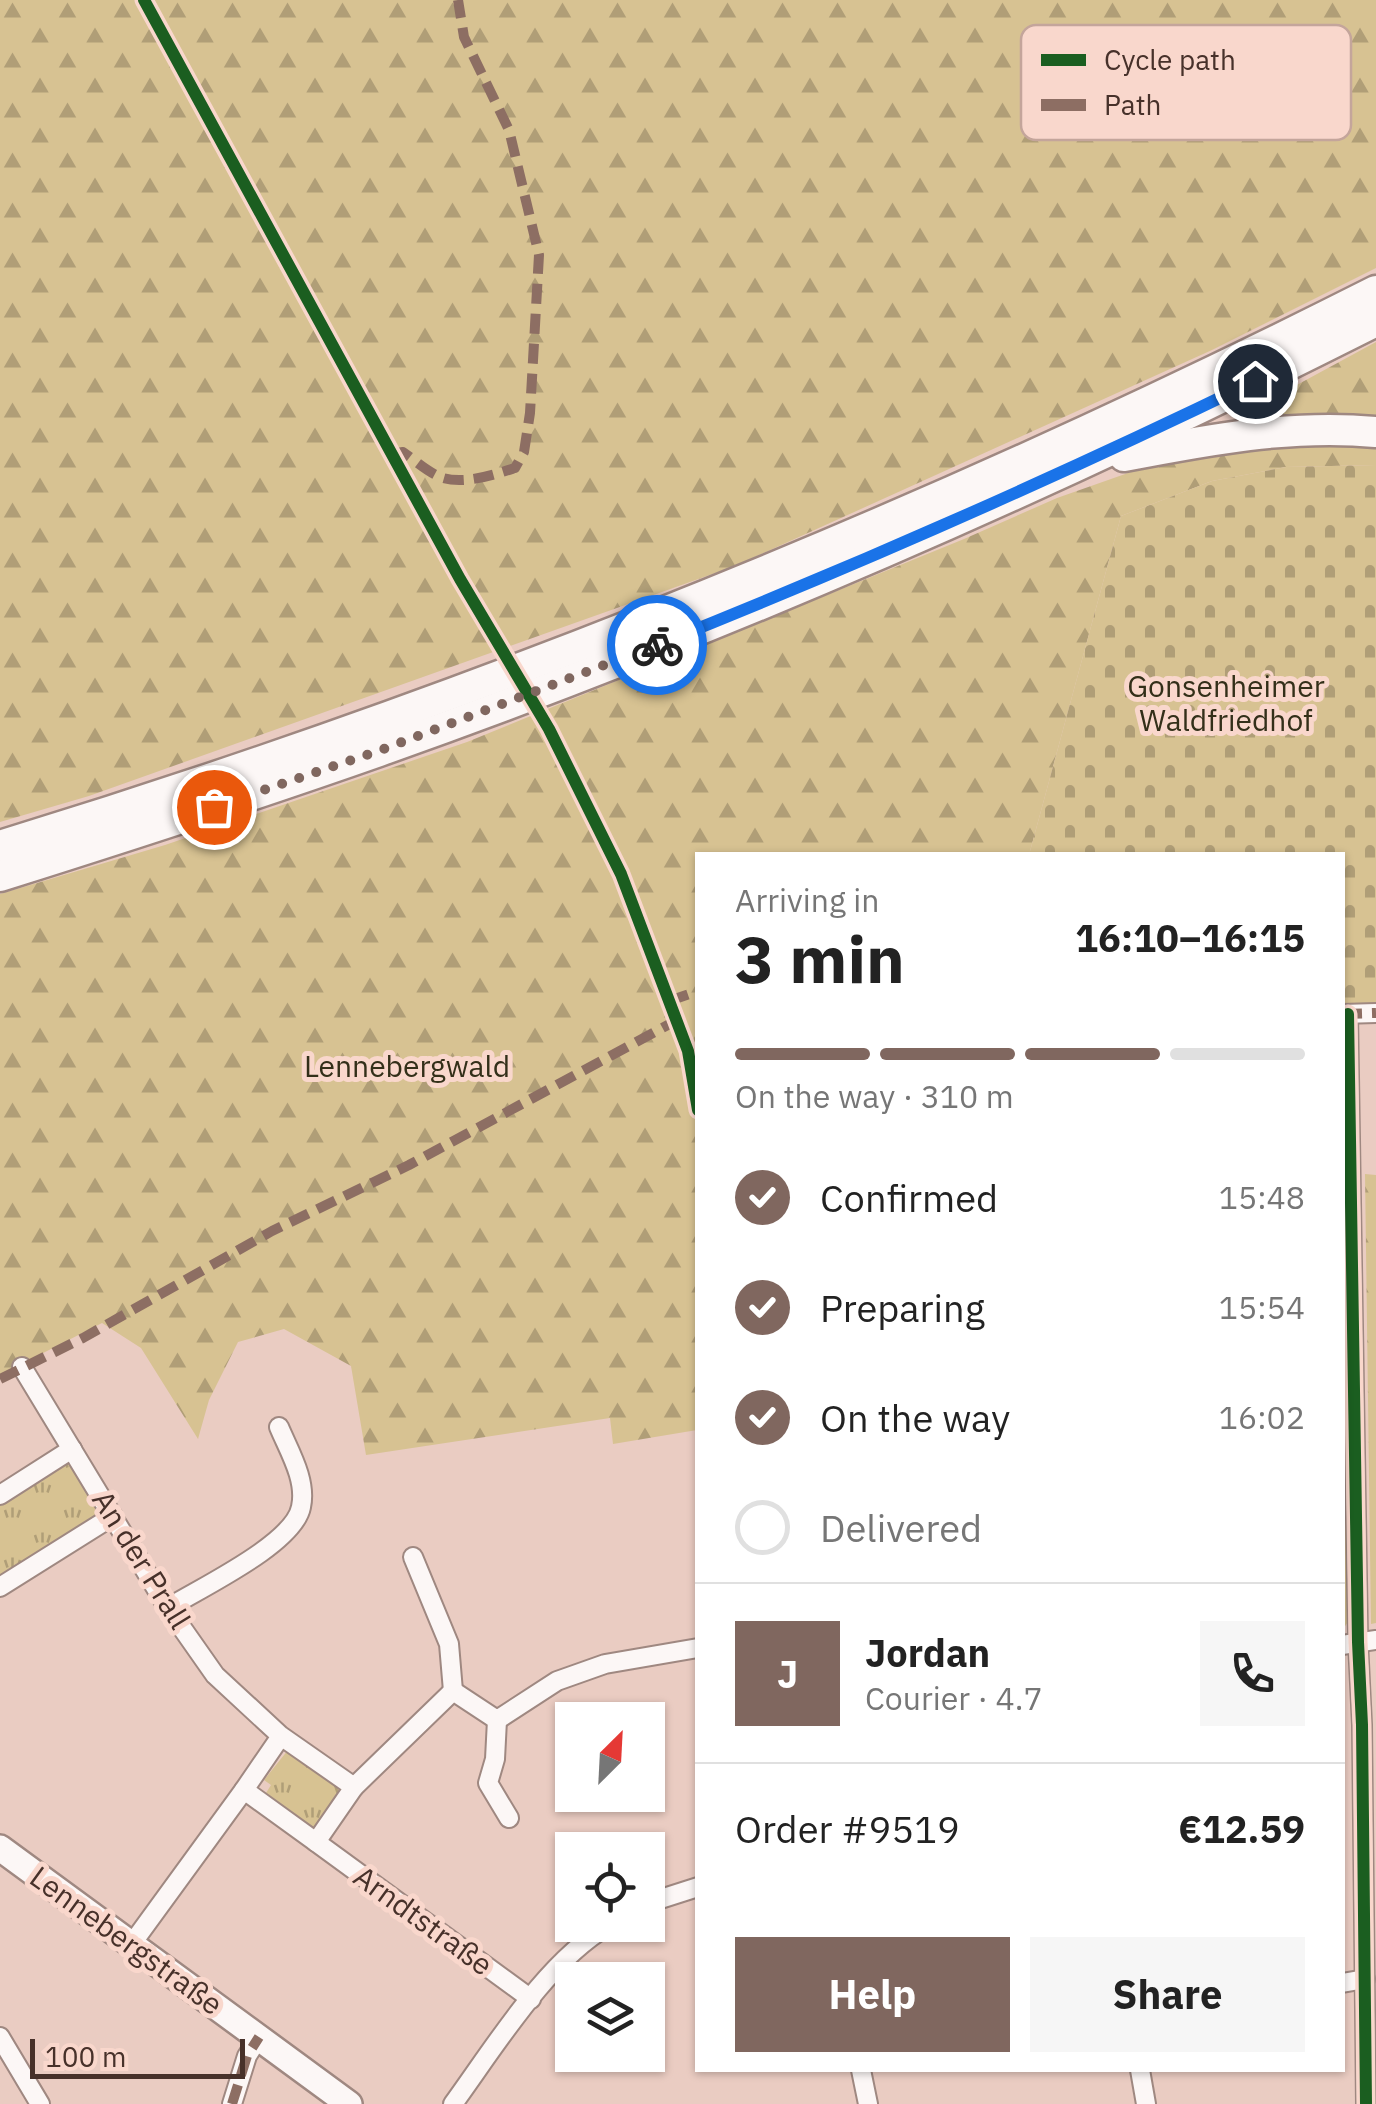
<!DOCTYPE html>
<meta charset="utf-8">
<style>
:root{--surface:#fff;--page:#f6f6f6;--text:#222;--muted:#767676;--line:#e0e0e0;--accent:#80675f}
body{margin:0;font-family:"IBM Plex Sans",sans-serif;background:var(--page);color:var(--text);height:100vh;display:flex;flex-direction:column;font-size:38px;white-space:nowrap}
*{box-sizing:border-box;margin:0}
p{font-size:32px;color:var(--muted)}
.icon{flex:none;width:55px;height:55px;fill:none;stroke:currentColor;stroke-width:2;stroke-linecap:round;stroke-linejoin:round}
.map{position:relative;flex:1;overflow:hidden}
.drawer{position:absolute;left:695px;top:852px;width:650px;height:1220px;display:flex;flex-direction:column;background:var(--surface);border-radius:0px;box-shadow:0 2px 8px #0004}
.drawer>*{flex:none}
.needle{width:65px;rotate:24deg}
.tools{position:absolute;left:555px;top:1702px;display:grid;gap:20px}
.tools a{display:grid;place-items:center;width:110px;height:110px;border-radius:0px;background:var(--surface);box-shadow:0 2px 8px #0004;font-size:50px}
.scale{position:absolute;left:30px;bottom:25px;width:215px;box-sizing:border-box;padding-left:10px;border:5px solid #47312a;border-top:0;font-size:28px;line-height:35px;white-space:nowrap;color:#47312a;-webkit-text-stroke:8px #f9d7cc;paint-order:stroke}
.pin{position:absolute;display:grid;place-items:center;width:85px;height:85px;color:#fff;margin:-42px;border:5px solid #fff;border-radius:50%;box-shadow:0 2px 10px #0007}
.courier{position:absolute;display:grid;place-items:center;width:100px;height:100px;margin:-50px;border:8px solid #1a73e8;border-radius:50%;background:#fff;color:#222;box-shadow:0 2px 12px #0007}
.head em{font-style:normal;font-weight:700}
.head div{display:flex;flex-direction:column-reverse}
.head{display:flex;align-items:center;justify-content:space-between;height:170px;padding:0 40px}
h1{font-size:65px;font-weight:700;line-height:75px}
.bar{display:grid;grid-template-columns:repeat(4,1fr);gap:15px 10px;align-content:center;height:120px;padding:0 40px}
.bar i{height:12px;border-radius:8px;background:var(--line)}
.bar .selected{background:var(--accent)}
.bar p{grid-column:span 4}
.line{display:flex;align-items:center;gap:25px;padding:0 40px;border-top:2px solid var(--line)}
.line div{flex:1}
.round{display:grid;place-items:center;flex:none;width:105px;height:105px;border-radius:0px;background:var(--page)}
ol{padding:0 40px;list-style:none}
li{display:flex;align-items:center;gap:30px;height:110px}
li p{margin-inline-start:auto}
li .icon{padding:10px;border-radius:50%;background:var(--accent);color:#fff;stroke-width:4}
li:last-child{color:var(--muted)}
li i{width:55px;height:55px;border:5px solid var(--line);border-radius:50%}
.action{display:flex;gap:20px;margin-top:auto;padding:20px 40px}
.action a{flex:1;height:115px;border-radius:0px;background:var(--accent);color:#fff;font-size:40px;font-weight:700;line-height:115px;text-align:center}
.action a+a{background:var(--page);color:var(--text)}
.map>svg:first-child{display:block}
</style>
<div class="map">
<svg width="1376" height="2104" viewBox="0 0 1376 2104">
<defs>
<pattern id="forest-firs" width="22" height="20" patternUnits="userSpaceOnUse" patternTransform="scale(2.5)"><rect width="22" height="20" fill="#d7c292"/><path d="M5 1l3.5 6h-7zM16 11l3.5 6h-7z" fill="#b09e77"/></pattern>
<pattern id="cemetery-stones" width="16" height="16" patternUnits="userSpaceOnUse" patternTransform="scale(2.5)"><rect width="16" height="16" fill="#d7c292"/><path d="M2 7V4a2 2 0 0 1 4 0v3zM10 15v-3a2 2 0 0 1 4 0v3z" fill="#b09e77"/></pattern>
<pattern id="park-tufts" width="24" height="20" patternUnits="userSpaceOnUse" patternTransform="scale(2.5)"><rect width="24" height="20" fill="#d7c292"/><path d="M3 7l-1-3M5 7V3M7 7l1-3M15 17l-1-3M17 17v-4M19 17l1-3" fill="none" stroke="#b09e77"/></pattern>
</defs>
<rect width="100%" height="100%" fill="#eaccc2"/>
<g fill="url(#forest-firs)">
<path d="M 0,0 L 1376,0 L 1376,268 L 1212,350 L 735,566 L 89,796 L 0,822 Z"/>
<path d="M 1376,342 L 1376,418 L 1349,413 L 1266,415 L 1258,406 Z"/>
<path d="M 1335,440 L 1376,443 L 1376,465 L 1286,467 L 1212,481 L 1121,516 L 1029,855 L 698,855 L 697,1430 L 613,1444 L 610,1418 L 366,1455 L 351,1366 L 284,1329 L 238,1342 L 209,1400 L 198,1439 L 141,1348 L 102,1323 L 0,1375 L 0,894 L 165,845 L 467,742 L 964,539 L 1057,498 L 1145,467 L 1238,447 Z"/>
<path d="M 1365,1174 L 1376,1175 L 1376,1623 L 1371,1624 Z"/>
</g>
<path fill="url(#cemetery-stones)" d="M 1376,465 L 1376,1008 L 1343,1006 L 1342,855 L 1029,855 L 1121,516 L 1212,481 L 1286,467 Z"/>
<g fill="url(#park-tufts)">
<path d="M 1342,1309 L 1348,1622 L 1343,1629 L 1342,1629 Z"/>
<path d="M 67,1460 L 100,1513 L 0,1576 L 0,1501 Z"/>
<path d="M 288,1750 L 342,1787 L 343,1791 L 314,1828 L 266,1793 L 271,1785 L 264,1780 Z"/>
</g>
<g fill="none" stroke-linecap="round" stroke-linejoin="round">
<defs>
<g id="minor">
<path d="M 1342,1014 L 1376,1013"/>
<path d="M 1348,1014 L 1358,1642 L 1362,1725 L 1366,2104"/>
<path d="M 22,1367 L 168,1608 L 215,1675 L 281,1736 L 354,1787 L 316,1842 L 244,1790 L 281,1736"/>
<path d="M 0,1495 L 72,1449"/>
<path d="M 413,1557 L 449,1644 L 453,1691"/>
<path d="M 0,1587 L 113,1516"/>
<path d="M 168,1608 C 200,1588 294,1544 301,1507 C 307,1480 289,1451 279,1427"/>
<path d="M 1342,1645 L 1376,1640"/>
<path d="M 497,1720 L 495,1759 L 488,1783 L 509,1818"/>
<path d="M 354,1787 L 453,1691 L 497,1720 L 557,1681 L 605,1664 L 698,1648"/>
<path d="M 316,1842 L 531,1999"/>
<path d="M 648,1903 L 698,1887"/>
<path d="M 131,1945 L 244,1790"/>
<path d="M 1342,1983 L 1365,1979"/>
<path d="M 0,2037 L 40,2104"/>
<path d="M 861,2070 L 868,2104"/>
<path d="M 1140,2070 L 1146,2104"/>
<path d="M 232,2104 L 247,2056 L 259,2037"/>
<path d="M 453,2104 C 496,2045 546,1962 609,1925"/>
</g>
<path id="secondary" d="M 0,1848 L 349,2104"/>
<g id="motorway">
<path d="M 1124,456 C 1207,440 1290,424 1376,432"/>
<path d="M 0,846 C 474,701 934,514 1376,291"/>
<path d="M 0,876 C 127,836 254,795 379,751 C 721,630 1053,484 1376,321"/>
</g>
</defs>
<use href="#minor" stroke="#9f8881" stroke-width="22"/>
<use href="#secondary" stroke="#9f8881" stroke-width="30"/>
<use href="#motorway" stroke="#9f8881" stroke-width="35"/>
<use href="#minor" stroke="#fcf7f6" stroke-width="18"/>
<use href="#secondary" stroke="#fcf7f6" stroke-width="25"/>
<use href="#motorway" stroke="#fcf7f6" stroke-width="30"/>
<g stroke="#8d6e63" stroke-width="10" stroke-dasharray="20 10" stroke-linecap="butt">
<path d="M 392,454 L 403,452 C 413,459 424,469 436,475 C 458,487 493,475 515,468 L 524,452 L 530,413 L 539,255 L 509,130 L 464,37 L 458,0"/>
<path d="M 669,1001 L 698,991"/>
<path d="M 1342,1014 L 1376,1013"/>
<path d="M 0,1379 L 83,1338 L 272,1231 L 409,1165 L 677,1020"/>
<path d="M 232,2104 L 247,2056 L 259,2037"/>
</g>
<defs>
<g id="cycleway">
<path d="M 144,0 L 460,579 L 549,729 L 621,874 L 688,1051 L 698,1110"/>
<path d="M 1348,1014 L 1358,1642 L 1362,1725 L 1366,2104"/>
</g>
</defs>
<use href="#cycleway" stroke="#f9d7cc" stroke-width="19"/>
<use href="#cycleway" stroke="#1b5e20" stroke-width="12"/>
</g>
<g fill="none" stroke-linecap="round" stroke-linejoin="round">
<path stroke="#80675f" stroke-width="10" stroke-dasharray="0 18" d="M 214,807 L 381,750 L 657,645"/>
<path stroke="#1a73e8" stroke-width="12" d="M 657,645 C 860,564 1059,476 1255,381"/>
</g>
<g text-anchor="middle" stroke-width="10" stroke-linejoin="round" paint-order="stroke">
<g font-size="30" fill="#332f19" stroke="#f9d7cc">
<text x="1226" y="697">Gonsenheimer<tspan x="1226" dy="34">Waldfriedhof</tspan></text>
<text x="407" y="1077">Lennebergwald</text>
</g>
<g font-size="30" fill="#47312a" stroke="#f9d7cc">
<text transform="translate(141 1560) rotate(58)" y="10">An der Prall</text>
<text transform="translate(423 1921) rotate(36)" y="10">Arndtstraße</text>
<text transform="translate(126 1941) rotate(36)" y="10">Lennebergstraße</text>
</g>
</g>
<rect x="1021" y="25" width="330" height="115" rx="15" fill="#f9d7cc" stroke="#c4a59b" stroke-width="2.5"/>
<rect x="1041" y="54" width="45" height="12" fill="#1b5e20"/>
<rect x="1041" y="99" width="45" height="12" fill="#8d6e63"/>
<g font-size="28" fill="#47312a">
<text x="1104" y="70">Cycle path</text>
<text x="1104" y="115">Path</text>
</g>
</svg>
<div class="tools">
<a><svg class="needle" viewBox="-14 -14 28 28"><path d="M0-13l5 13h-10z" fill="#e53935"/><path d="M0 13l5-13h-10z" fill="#767676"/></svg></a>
<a><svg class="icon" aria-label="locate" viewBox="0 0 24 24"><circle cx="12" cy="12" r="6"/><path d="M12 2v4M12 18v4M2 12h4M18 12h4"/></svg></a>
<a><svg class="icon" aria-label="layers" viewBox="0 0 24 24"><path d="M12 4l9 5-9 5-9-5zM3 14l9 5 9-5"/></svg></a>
</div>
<div class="scale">100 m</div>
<div class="pin" style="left:214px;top:807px;background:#ea580c"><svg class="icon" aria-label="bag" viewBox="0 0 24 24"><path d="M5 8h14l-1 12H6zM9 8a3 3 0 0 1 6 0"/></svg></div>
<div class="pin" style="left:1255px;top:381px;background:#1f2937"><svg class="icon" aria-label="home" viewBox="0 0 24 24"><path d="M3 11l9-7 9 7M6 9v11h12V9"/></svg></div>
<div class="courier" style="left:657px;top:645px"><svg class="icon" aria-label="bike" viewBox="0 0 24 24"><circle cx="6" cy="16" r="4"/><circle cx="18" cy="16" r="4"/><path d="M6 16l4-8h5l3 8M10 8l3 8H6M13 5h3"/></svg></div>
<section class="drawer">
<div class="head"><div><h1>3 min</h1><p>Arriving in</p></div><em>16:10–16:15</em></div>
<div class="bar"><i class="selected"></i><i class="selected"></i><i class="selected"></i><i></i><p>On the way · 310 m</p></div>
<ol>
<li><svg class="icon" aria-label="check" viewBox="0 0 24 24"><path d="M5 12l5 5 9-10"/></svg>Confirmed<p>15:48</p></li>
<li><svg class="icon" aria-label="check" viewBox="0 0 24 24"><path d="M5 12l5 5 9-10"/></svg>Preparing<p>15:54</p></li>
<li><svg class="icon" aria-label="check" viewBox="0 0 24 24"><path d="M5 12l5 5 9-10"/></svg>On the way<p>16:02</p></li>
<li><i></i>Delivered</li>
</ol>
<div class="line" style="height:180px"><b class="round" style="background:var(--accent);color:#fff">J</b><div><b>Jordan</b><p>Courier · 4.7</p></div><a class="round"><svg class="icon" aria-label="phone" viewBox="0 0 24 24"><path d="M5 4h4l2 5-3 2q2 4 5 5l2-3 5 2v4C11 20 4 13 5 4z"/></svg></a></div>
<div class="line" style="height:130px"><div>Order #9519</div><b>€12.59</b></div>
<div class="action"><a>Help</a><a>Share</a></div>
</section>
</div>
